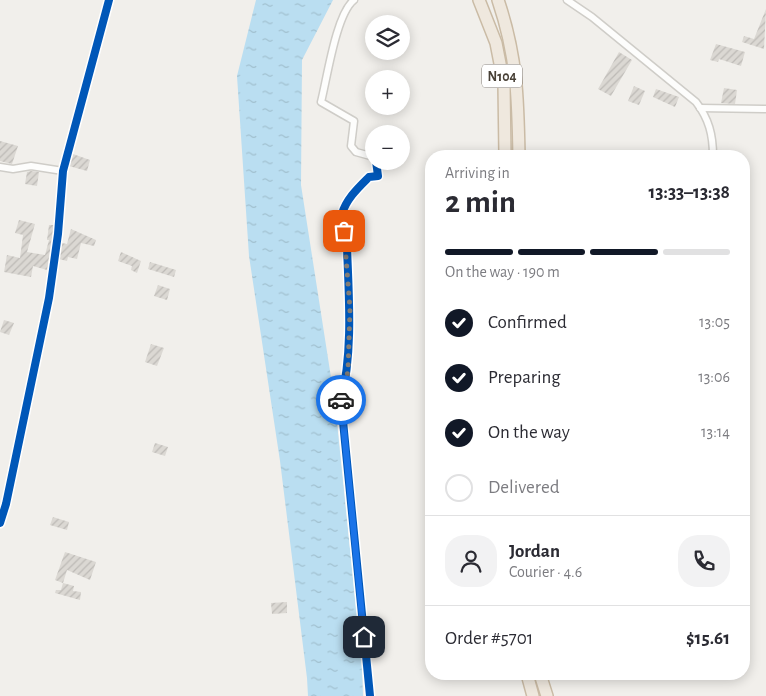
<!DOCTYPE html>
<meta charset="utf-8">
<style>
:root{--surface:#fff;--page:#f2f2f3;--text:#2b2b33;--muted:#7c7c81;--line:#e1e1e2;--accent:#111827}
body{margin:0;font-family:"Alegreya Sans",sans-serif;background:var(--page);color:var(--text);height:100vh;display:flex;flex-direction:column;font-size:19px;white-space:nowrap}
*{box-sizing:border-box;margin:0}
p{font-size:16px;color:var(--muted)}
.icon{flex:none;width:28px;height:28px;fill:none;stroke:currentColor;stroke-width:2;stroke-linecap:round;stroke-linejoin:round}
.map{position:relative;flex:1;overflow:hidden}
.side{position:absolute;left:425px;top:150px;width:325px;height:530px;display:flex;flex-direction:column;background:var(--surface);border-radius:20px;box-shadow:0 2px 12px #0003}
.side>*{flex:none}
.fabs{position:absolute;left:365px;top:15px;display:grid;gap:10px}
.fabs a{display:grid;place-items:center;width:45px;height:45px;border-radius:50%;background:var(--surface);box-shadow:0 2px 12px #0003;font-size:25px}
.pin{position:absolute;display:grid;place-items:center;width:42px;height:42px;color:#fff;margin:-21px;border-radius:10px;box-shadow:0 2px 8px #0006}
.courier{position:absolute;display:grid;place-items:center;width:50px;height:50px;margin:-25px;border:4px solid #1a73e8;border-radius:50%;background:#fff;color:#222;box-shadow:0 1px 6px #0007}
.summary em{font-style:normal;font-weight:700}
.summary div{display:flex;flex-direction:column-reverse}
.summary{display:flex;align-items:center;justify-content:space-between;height:85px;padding:0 20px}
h1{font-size:32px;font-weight:700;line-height:38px}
.bar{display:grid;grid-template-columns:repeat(4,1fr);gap:8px 5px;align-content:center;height:60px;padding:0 20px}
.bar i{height:6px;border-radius:4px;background:var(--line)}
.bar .active{background:var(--accent)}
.bar p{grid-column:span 4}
.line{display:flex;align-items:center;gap:12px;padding:0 20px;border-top:1px solid var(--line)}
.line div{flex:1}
.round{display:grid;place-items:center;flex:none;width:52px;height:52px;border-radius:20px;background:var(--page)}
ol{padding:0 20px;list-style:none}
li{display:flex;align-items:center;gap:15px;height:55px}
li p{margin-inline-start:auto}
li .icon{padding:5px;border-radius:50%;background:var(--accent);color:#fff;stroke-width:4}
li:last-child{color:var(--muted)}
li i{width:28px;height:28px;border:2px solid var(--line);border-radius:50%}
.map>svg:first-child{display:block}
</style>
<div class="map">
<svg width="766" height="696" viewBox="0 0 766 696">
<defs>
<pattern id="water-ripples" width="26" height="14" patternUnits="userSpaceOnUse" patternTransform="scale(1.25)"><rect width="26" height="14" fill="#badef1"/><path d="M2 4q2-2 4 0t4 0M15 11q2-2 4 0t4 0" fill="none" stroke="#a1c0cf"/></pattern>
<pattern id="building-hatch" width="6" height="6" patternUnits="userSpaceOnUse" patternTransform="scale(1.25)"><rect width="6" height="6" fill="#dbd8d3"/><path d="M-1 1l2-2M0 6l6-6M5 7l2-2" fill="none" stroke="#bdbab6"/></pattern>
</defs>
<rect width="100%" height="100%" fill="#f1efeb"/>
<path fill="url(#water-ripples)" d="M 256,0 L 333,0 L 302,60 L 301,185 L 335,403 L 362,666 L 363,696 L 308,696 L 307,678 L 280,461 L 249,256 L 237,76 Z"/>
<g fill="url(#building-hatch)">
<path d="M 766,9 L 764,49 L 742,42 L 744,36 L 754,39 Z"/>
<path d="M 716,44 L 745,52 L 741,66 L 719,59 L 718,62 L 710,60 Z"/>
<path d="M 619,52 L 632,60 L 611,96 L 598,89 Z"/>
<path d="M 634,86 L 645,91 L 639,105 L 628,101 Z"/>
<path d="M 724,88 L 737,90 L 735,104 L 721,103 Z"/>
<path d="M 656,89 L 679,97 L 675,107 L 653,97 Z"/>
<path d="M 0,141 L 18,146 L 12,164 L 0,161 Z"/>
<path d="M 73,154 L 90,160 L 87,171 L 69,166 Z"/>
<path d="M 31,171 L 39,172 L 37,186 L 25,184 L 27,172 Z"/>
<path d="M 19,220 L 35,224 L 27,252 L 45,255 L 49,240 L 47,240 L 49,225 L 54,225 L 47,270 L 33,266 L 31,277 L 4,272 L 7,255 L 20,258 L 23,235 L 15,233 Z"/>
<path d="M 71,229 L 96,240 L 94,246 L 81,243 L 77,259 L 68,257 L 67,261 L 59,259 L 62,243 L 67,244 Z"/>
<path d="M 121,252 L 141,261 L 137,273 L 131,270 L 132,266 L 118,261 Z"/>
<path d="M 150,262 L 176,270 L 174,277 L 148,269 Z"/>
<path d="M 158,285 L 170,289 L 167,300 L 154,296 Z"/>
<path d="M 4,320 L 14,323 L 9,335 L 0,332 Z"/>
<path d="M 151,344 L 164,348 L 157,366 L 145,362 Z"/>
<path d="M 155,443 L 168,447 L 165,456 L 152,452 Z"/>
<path d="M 53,517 L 69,522 L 67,530 L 50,525 Z"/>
<path d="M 65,552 L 96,562 L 90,580 L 67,570 L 63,583 L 55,580 Z"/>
<path d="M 63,583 L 74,586 L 73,591 L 81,592 L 80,600 L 55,593 L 56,590 L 61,590 Z"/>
<path d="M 287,602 L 287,613 L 272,614 L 271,603 Z"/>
</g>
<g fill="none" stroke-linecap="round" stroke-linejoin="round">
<defs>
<g id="minor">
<path d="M 354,0 C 336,14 327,79 321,102 L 354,121 L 351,146 L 356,152 L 374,157"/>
<path d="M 567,0 L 592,17 L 696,102 C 709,119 713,135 713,156"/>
<path d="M 700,108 L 766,109"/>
<path d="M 0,167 L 13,169 L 31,166 L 63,171"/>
<path d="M 0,523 L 6,504 L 49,298 L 58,234 L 63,171 L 109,0"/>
<path d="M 370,696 L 341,401 C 353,351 349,299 347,248 C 346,238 340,224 342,214 C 346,199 359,187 369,177 L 378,176 L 376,161"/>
</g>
<g id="trunk">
<path d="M 479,0 L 496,43 L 504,84 L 505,156"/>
<path d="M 498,0 C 517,56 518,98 519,156"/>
<path d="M 527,674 L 533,696"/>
<path d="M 540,674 L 547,696"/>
</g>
</defs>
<use href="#minor" stroke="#cfcdc8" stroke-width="9"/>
<use href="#trunk" stroke="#cabba5" stroke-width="14"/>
<use href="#minor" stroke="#fdfdfc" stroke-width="6"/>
<use href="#trunk" stroke="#efe8de" stroke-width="11"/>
<defs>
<g id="cycleway">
<path d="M 0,523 L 6,504 L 49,298 L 58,234 L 63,171 L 109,0"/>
<path d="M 370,696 L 341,401 C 353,351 349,299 347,248 C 346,238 340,224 342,214 C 346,199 359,187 369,177 L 378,176 L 376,161"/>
</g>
</defs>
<use href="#cycleway" stroke="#fff" stroke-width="11"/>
<use href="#cycleway" stroke="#0057b8" stroke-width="8"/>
</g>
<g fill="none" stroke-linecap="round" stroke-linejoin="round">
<path stroke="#837d75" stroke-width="5" stroke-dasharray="0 9" d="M 341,400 L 348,371 L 350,309 L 344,231"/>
<path stroke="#1a73e8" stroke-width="6" d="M 341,400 L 364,637"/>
</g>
<g text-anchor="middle" stroke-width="4" stroke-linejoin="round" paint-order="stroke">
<rect fill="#fff" stroke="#7f7972" stroke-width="1" x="482" y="64.5" width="40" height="23" rx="4"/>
<g font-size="14" font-weight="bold" fill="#484036">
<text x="502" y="81">N104</text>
</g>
</g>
</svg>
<div class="fabs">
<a><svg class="icon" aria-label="layers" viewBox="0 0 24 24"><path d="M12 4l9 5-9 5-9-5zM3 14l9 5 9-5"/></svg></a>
<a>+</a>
<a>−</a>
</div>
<div class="pin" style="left:344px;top:231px;background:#ea580c"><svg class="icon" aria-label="bag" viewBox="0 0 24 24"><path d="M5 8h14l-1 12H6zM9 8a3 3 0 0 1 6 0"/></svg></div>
<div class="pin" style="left:364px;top:637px;background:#1f2937"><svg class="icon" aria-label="home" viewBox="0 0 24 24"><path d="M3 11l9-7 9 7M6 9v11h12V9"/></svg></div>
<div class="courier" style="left:341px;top:400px"><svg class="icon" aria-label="car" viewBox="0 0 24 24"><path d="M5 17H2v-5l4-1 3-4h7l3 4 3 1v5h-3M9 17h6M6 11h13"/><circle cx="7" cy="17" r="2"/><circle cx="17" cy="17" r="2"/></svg></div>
<section class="side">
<div class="summary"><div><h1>2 min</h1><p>Arriving in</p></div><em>13:33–13:38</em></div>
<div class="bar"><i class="active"></i><i class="active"></i><i class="active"></i><i></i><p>On the way · 190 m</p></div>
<ol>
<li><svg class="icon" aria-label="check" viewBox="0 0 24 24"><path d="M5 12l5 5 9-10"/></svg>Confirmed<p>13:05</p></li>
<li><svg class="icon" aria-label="check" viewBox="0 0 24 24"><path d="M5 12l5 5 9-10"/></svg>Preparing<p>13:06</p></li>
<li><svg class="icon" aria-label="check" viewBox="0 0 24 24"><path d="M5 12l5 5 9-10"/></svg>On the way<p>13:14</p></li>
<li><i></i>Delivered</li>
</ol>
<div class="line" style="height:90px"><a class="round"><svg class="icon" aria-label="person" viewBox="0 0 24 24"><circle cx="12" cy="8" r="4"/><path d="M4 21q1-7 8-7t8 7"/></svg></a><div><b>Jordan</b><p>Courier · 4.6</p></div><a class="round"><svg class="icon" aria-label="phone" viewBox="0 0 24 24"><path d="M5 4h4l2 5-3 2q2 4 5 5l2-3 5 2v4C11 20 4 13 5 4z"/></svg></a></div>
<div class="line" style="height:65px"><div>Order #5701</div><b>$15.61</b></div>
</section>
</div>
